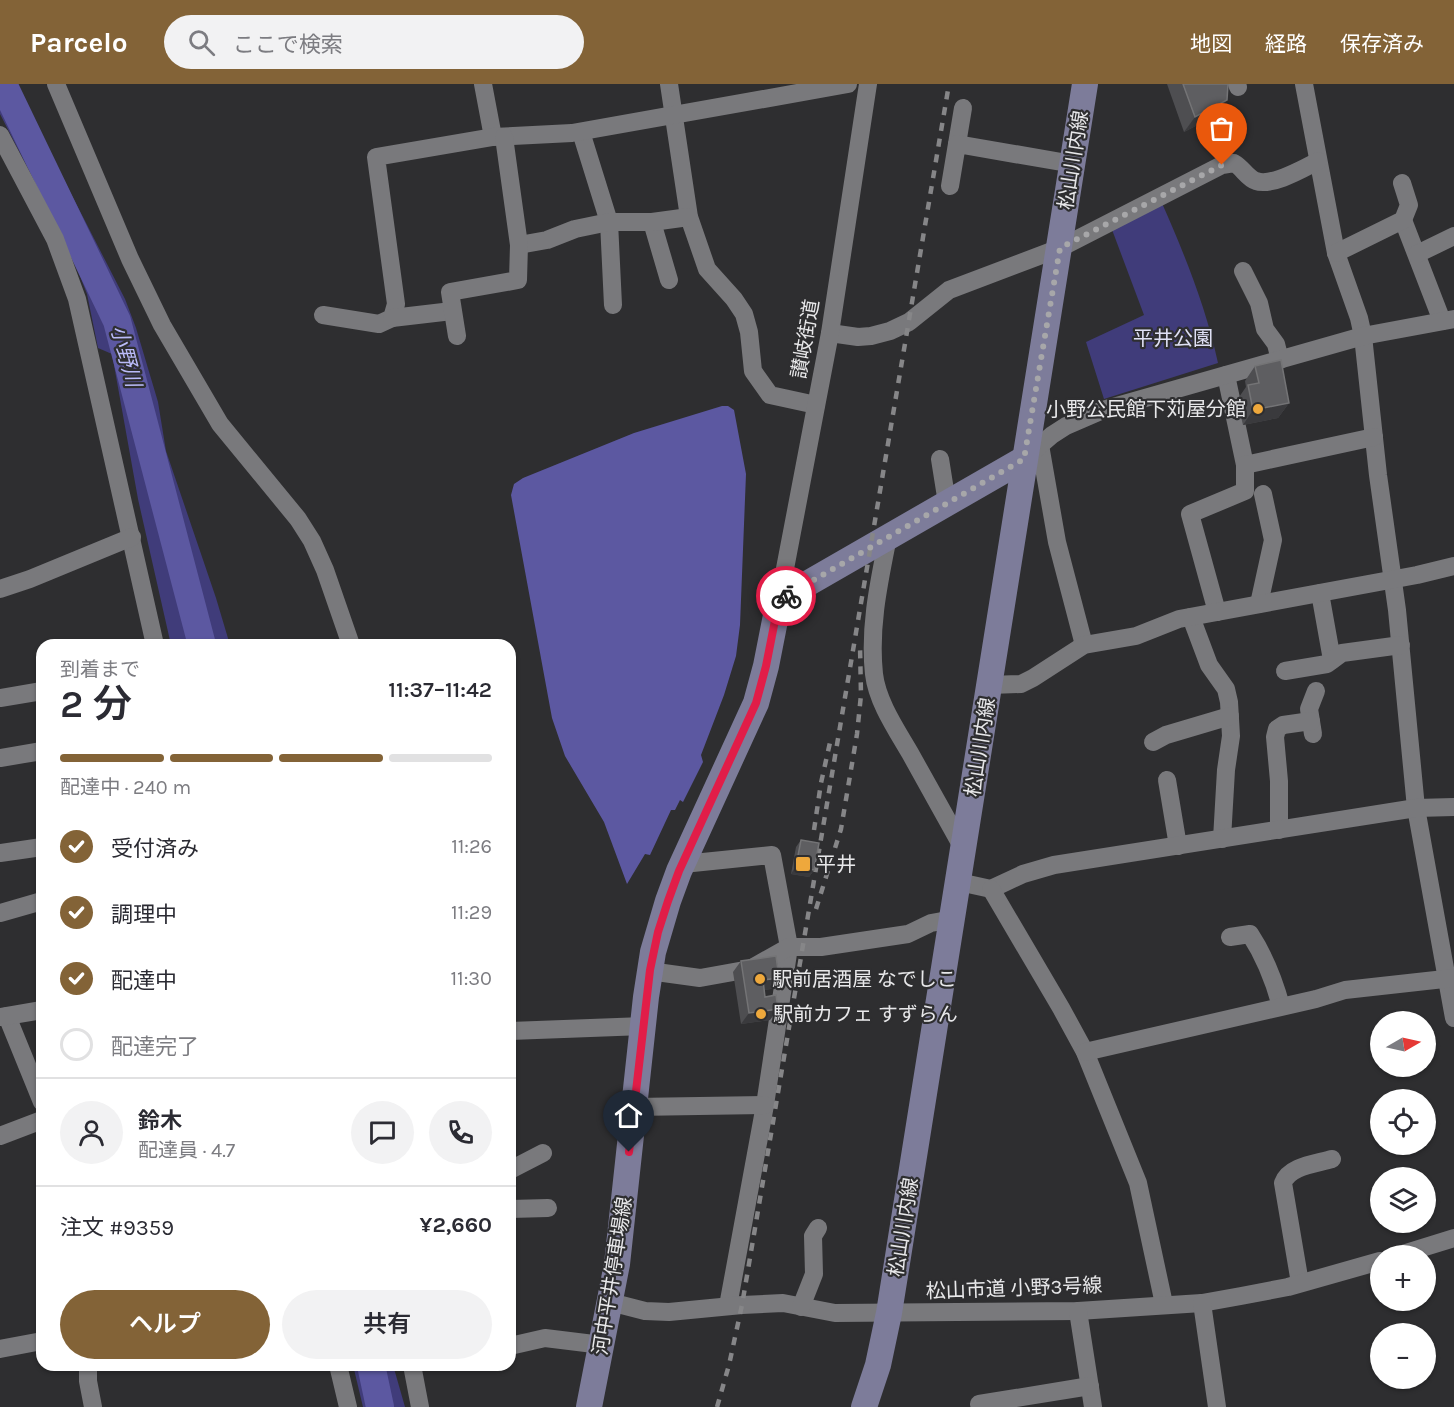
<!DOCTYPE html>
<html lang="ja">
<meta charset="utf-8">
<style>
:root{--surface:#fff;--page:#f2f2f3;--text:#2b2b33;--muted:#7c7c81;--line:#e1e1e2;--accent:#836337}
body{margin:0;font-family:Karla,"Noto Sans JP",sans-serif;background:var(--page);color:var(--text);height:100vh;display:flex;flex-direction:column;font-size:22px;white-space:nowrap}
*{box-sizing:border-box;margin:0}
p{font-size:20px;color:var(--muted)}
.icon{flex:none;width:33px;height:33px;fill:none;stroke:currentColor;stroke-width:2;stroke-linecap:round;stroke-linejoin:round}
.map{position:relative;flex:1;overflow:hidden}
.details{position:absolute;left:36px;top:555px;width:480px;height:732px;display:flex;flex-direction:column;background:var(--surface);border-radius:18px;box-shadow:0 2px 4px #0004}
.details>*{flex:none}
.needle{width:39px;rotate:81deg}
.buttons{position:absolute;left:1370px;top:927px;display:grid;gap:12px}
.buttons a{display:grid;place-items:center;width:66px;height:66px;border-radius:50%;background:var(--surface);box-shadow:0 2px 4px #0004;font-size:30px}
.pin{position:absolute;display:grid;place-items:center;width:51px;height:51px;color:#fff;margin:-62px -26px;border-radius:50% 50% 50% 0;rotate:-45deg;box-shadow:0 0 6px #0007}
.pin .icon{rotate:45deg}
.courier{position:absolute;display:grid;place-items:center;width:60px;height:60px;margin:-30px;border:4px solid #e11d48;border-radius:50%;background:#fff;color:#222;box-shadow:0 2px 8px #0007}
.overview em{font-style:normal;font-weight:600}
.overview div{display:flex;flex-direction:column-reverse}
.overview{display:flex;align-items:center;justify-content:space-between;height:102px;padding:0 24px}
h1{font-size:39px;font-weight:600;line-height:45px}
.bar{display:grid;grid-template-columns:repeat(4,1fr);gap:9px 6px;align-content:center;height:72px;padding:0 24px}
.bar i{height:8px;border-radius:4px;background:var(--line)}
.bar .active{background:var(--accent)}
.bar p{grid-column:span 4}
.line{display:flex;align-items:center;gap:15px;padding:0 24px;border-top:2px solid var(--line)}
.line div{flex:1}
.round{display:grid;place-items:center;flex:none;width:63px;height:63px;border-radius:32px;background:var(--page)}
ol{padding:0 24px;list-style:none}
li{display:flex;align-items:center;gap:18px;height:66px}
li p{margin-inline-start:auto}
li .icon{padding:6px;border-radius:50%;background:var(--accent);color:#fff;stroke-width:4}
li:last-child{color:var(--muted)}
li i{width:33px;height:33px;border:3px solid var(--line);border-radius:50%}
.action{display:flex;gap:12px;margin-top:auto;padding:12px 24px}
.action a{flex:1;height:69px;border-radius:36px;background:var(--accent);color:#fff;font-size:24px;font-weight:600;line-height:69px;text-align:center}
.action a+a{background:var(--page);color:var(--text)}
header{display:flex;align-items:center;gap:36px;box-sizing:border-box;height:84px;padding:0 30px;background:var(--accent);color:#fff}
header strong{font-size:28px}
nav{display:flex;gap:33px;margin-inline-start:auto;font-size:21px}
.search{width:420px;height:54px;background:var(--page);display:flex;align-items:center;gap:15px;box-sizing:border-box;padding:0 21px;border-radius:33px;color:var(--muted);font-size:22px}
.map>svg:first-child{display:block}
</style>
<header>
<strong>Parcelo</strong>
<div class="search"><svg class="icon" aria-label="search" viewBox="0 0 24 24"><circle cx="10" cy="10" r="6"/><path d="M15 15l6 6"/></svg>ここで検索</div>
<nav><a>地図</a><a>経路</a><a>保存済み</a></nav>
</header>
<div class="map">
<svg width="1454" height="1323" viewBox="0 0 1454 1323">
<rect width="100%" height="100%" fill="#2e2e30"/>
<g fill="#403c7a">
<path d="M 0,0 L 9,0 L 41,51 L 125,215 L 136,244 L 158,318 L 166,367 L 216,514 L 230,561 L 171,561 L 138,415 L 112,270 L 98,264 L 87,210 L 69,164 L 0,30 Z"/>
<path d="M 1161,117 C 1184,169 1206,223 1218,279 L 1104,315 L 1086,258 L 1144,231 L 1111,143 Z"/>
<path d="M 353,1281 L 393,1281 L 405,1323 L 363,1323 Z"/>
</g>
<path fill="#5c58a1" d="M 722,322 L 728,322 L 734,326 L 746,390 L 740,541 L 736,572 L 724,611 L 701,671 L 703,678 L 683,718 L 680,716 L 675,726 L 671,726 L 650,771 L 645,770 L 627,800 L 604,738 L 565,672 L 552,634 L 511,411 L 514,400 L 523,394 L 634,349 Z"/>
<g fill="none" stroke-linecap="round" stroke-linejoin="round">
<g stroke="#5c58a1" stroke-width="28">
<path d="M 3,0 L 117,237 L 202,561"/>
<path d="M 371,1281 L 380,1323"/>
</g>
<g stroke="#79797c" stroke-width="18">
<path d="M 56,0 L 130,175 L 162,241 L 220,340 L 298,435 L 312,457 L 325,486 L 351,561"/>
<path d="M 483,0 L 493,53"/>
<path d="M 669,0 L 689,133 L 707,185 L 734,215 L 744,230 L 749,248 L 753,287 L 770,311 L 816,321"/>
<path d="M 1237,0 L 1238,3"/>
<path d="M 1304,0 L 1336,169 L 1359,234 L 1363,252 L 1378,391 L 1397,526 L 1416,724 L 1454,934"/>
<path d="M 581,48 L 609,138 L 613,221"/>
<path d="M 0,51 L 55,155 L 77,215 L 155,561"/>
<path d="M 957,60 L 963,24"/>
<path d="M 950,102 L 957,60 L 1073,80"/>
<path d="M 1403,136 L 1442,237"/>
<path d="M 652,138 L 669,196"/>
<path d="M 519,161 L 547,156 L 575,145 L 609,138 L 652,138 L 689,133"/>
<path d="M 1336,169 L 1403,136 L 1409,121 L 1402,99"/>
<path d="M 1417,170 L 1454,152"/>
<path d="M 1243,187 L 1259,219 L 1265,245 L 1276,260 L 1280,276"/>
<path d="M 323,231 L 379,240 L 392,234 L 396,220 L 376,73 L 493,53 L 572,49 L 848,0"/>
<path d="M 392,234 L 452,227"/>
<path d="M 830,249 L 858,253 L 871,252 L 890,247 L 909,238 L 949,206 L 1060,164 L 1222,81 L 1234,79 C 1243,84 1247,94 1256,97 C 1272,103 1304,84 1318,77"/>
<path d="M 457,252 L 450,208 L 518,196 L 519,161 L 504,53"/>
<path d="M 1226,291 L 1245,381"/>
<path d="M 1040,361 L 1057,458 L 1084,561"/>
<path d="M 940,375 L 947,419"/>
<path d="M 1024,375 L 1052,351 L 1066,342 L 1103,326 L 1363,252 L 1454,235"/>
<path d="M 888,453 C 879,498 869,543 874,590 C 877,617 896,645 910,669 C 928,701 946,734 964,766"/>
<path d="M 0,505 L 30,495 L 132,453"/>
<path d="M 1320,509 L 1332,576"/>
<path d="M 779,516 L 830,249 L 868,0"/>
<path d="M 1259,520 L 1273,456 L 1263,410"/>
<path d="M 1217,528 L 1190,430 L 1245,407 L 1245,381 L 1374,353"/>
<path d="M 1191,533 L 1209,581 L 1226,605 L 1229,618 L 1231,652 L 1226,686 L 1222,755"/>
<path d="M 1285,587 L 1327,580 L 1342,569 L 1401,561"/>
<path d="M 990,601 L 1021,600 L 1033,594 L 1084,561 L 1136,552 L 1179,535 L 1417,491 L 1454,482"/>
<path d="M 0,614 L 42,607"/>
<path d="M 1313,650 L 1309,625 L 1316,607"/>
<path d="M 1153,658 L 1166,651 L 1230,632"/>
<path d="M 0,674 L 42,667"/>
<path d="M 1167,696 L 1178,762"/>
<path d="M 1279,746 L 1279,697 L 1275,653 L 1277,645 L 1283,641 L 1311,637"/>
<path d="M 0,769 L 42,763"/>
<path d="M 683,780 L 772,771 L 789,863 L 765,1021 L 728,1222"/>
<path d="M 959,798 L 991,805 L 1023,790 L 1054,781 L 1416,724 L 1454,723"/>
<path d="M 991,805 L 1061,924 L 1085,968 L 1138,1099 L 1164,1220"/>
<path d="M 0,829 L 42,817"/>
<path d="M 1230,853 L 1250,850 C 1265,873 1274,896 1281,922"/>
<path d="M 649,887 L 700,894 L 750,885 L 789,863 L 821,863 L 908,850 L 931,839 L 953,835"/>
<path d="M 7,932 L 42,1018"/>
<path d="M 0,933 L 42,926"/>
<path d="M 510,947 L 644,942"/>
<path d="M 1085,968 L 1316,915 L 1345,906 L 1454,894"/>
<path d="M 634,1023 L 765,1021"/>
<path d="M 0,1052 L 42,1036"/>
<path d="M 510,1086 L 543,1069"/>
<path d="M 510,1125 L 548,1124"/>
<path d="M 1396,1172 L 1454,1154"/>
<path d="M 1300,1199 L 1283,1099 C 1289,1082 1315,1080 1332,1075"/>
<path d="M 610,1218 L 645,1227 L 669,1228 L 742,1221 L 783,1219 L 835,1229 L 1078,1227 L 1202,1219 L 1241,1212 L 1288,1203 L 1380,1177"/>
<path d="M 1202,1219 L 1217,1323"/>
<path d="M 801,1223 L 814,1190 L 813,1152 L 818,1144"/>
<path d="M 1078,1227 L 1093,1323"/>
<path d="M 510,1262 L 545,1254 L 602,1261"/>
<path d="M 0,1265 L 42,1257"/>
<path d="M 88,1281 L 88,1297 L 93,1323"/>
<path d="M 338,1281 L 348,1323"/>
<path d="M 412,1281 L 420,1323"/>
<path d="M 979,1320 L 1090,1302"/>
</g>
<g stroke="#7d7c9a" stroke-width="26">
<path d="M 589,1323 L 617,1180 L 646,913 L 653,868 L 668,817 L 679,787 L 756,619 L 766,582 L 779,516 L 1024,375"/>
<path d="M 864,1323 L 878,1281 L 889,1229 L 1085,0"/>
</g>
<g stroke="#868688" stroke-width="4.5" stroke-dasharray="8 8" stroke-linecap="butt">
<path d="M 814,746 L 821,699 L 831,654"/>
<path d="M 816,825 L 841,745 L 857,650 L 861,611 L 860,561"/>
<path d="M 717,1323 L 729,1281 L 742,1221 L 949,0"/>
</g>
</g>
<g fill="#4e4e51">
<path d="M 1167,0 L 1228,0 L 1217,31 L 1184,48 Z"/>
<path d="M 1255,282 L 1289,319 L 1278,334 L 1243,341 L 1237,316 L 1246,303 L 1245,297 Z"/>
<path d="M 801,756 L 814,786 L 809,793 L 791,790 L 796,763 Z"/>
<path d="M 741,877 L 779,894 L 771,905 L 764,906 L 770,936 L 741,940 L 733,888 Z"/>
</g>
<g fill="#3a3a3d">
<path d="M 1227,16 L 1217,31 L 1184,48 L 1195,33 Z"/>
<path d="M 1289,319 L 1278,334 L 1243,341 L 1253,326 Z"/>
<path d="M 796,782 L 814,786 L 809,793 L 791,790 Z"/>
<path d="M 779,894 L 771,905 L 755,907 L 763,896 Z"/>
<path d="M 778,925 L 770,936 L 741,940 L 749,929 Z"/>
</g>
<g fill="#5e5e61" stroke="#747476" stroke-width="1.5">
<path d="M 1183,0 L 1228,0 L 1227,16 L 1195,33 Z"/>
<path d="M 1281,276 L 1289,319 L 1253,326 L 1248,301 L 1259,299 L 1255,282 Z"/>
<path d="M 801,756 L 819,759 L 814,786 L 796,782 Z"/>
<path d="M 776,872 L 779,894 L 763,896 L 765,913 L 776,911 L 778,925 L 749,929 L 741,877 Z"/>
</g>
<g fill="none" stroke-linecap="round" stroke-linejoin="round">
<path stroke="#a7a7a9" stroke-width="6" stroke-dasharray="0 10.8" d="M 786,512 L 1024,375 L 1060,164 L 1222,81"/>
<path stroke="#e11d48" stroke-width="8" d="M 629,1068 L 650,886 L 658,848 L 668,817 L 679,787 L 756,619 L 766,582 L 779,516 L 786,512"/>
</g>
<g fill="#eea83c" stroke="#2e2e30" stroke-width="2">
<circle cx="1258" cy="325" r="6"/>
<rect x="795" y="772" width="16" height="16" rx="3"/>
<circle cx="760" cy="895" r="6"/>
<circle cx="761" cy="930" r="6"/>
</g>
<g text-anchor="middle" stroke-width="4.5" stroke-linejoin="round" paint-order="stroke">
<g font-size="20" fill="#e8e8ea" stroke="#2e2e30">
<text transform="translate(1073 76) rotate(-81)" y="7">松山川内線</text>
<text transform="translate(805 255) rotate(-80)" y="7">讃岐街道</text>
<text transform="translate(980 663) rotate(-81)" y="7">松山川内線</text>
<text transform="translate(903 1143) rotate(-81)" y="7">松山川内線</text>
<text transform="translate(612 1192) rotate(-81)" y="7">河中平井停車場線</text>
<text transform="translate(1014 1204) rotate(-2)" y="7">松山市道 小野3号線</text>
</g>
<g font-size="20" fill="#dfe0f5" stroke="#2e2e30">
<text x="1173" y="261">平井公園</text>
</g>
<g font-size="20" fill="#e8e8ea" stroke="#2e2e30" text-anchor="start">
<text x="1246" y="332" text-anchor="end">小野公民館下苅屋分館</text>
<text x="816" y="787">平井</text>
<text x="772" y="902">駅前居酒屋 なでしこ</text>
<text x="773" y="937">駅前カフェ すずらん</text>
</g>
<g font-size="21" font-style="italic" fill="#babbf8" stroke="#2e2e30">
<text transform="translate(126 272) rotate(75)" y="7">小野川</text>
</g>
</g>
</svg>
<div class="buttons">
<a><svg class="needle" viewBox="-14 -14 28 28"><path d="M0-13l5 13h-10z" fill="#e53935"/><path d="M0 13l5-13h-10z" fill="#7c7c81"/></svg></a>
<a><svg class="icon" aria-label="locate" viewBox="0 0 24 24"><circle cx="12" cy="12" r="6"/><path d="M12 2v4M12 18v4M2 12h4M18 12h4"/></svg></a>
<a><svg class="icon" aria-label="layers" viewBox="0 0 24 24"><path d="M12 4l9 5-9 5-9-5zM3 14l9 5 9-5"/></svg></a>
<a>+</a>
<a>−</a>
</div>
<div class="pin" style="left:1222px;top:81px;background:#ea580c"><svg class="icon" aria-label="bag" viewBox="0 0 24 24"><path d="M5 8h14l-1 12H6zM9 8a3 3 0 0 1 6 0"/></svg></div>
<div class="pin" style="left:629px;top:1068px;background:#1f2937"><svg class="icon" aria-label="home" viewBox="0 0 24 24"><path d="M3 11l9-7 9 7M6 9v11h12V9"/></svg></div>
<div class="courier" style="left:786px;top:512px"><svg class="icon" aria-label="bike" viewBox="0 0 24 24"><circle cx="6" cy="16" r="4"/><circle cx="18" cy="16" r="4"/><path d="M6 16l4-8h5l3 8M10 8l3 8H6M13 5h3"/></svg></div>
<section class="details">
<div class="overview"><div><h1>2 分</h1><p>到着まで</p></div><em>11:37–11:42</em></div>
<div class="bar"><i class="active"></i><i class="active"></i><i class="active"></i><i></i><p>配達中 · 240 m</p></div>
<ol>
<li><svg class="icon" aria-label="check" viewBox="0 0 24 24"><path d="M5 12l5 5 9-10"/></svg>受付済み<p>11:26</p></li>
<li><svg class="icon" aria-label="check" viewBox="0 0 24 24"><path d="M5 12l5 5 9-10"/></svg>調理中<p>11:29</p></li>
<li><svg class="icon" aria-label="check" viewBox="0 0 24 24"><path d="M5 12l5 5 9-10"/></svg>配達中<p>11:30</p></li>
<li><i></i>配達完了</li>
</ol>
<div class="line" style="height:108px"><a class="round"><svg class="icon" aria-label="person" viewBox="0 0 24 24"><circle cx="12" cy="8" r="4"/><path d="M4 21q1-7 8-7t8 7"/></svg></a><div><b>鈴木</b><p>配達員 · 4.7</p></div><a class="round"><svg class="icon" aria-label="chat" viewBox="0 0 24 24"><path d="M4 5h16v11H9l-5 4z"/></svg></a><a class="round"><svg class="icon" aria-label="phone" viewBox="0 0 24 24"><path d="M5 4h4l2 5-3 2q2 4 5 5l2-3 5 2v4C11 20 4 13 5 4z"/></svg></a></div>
<div class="line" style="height:78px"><div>注文 #9359</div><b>¥2,660</b></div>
<div class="action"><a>ヘルプ</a><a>共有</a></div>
</section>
</div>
